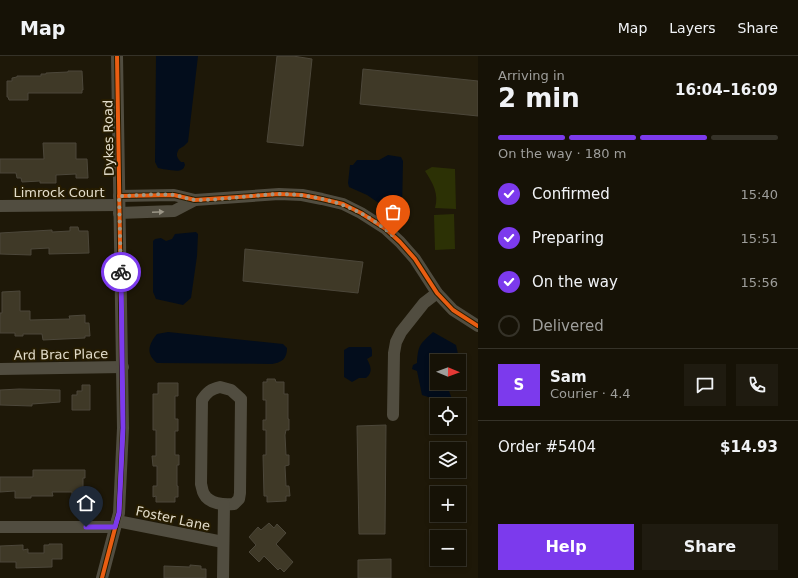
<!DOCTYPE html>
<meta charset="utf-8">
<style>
:root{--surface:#161206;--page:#1f1b10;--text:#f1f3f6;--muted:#9e9e9b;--line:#353228;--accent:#7c3aed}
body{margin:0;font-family:"DejaVu Sans",sans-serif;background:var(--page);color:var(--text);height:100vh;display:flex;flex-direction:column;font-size:15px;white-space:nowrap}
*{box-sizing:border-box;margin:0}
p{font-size:13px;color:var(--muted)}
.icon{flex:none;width:22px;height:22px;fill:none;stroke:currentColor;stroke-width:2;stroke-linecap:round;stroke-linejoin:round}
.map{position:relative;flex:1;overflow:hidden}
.panel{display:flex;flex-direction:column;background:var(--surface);width:320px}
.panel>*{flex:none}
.needle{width:26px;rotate:91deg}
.buttons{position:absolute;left:430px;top:298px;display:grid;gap:8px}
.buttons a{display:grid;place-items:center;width:36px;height:36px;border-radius:0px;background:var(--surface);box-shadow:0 2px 6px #0003,0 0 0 1px var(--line);font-size:20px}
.pin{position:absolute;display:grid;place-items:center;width:34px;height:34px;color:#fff;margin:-41px -17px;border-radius:50% 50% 50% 0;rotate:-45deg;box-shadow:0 0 4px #0007}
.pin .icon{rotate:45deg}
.courier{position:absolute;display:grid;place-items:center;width:40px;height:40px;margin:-20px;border:3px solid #7c3aed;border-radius:50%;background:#fff;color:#222;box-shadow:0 1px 5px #0007}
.summary em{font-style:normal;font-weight:700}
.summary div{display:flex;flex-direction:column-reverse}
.summary{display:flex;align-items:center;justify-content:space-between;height:68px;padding:0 20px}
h1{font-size:26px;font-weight:700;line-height:30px}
.bar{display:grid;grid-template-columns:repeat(4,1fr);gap:6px 4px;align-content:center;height:48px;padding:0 20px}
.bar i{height:5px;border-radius:3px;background:var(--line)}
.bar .active{background:var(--accent)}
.bar p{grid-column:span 4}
.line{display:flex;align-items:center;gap:10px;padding:0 20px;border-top:1px solid var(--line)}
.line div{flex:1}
.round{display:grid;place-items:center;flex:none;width:42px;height:42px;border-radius:0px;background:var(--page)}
ol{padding:0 20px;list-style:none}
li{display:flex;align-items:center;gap:12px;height:44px}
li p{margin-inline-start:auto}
li .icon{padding:4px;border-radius:50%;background:var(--accent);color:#fff;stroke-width:4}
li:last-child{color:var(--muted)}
li i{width:22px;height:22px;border:2px solid var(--line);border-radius:50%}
.action{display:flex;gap:8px;margin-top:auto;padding:8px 20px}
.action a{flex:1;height:46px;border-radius:0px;background:var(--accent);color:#fff;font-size:16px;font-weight:700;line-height:46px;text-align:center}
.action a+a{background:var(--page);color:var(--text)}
header{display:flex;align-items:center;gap:24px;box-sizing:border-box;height:56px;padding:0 20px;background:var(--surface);border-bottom:1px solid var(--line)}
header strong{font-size:19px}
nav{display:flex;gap:22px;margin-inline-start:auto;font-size:14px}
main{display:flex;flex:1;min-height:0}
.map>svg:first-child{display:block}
</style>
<header>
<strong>Map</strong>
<nav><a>Map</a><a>Layers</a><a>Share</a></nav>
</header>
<main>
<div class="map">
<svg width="478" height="522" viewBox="0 0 478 522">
<rect width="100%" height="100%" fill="#1e1808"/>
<g fill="#2c3105">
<path d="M 432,111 L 455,113 L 456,153 L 435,152 C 439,138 433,127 425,115 Z"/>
<path d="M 454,158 L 455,193 L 435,194 L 434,159 Z"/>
</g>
<g fill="#030d1c">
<path d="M 156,0 L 198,0 L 188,86 L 184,90 L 179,93 C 176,98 176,101 181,106 L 184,106 L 185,109 C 184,111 184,113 181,114 C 178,116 162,113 158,112 L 155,106 Z"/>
<path d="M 388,99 L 401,101 L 403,105 L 402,155 L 395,148 L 391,148 L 386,152 L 367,139 L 349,131 L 348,127 L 350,109 L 353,109 L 357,104 L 379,104 Z"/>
<path d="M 196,176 L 198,178 L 197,200 L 191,242 L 183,249 L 156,243 L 153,236 L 153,185 L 155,183 L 161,182 L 166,185 L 172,183 L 175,178 Z"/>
<path d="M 168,276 L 283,288 L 287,292 C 287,303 282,306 272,308 L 157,307 C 145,297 149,288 157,278 Z"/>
<path d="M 433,276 L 456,289 L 458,298 L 457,305 L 437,305 L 437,327 L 446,327 L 452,343 L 452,349 L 437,349 L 437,351 L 431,342 L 422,339 L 417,315 L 412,313 L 413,309 L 417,307 C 418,289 420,288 433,276 Z"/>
<path d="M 349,291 L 371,291 L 372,294 L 372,300 L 367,303 C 370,309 374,316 366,322 L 359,322 L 352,326 L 344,321 L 344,294 Z"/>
</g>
<g fill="#3f3927" stroke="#4c473a">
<path d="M 277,0 L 293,0 L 312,3 L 303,90 L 267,86 Z"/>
<path d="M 363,13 L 478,25 L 478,60 L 360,48 Z"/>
<path d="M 68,15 L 82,15 L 83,34 L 82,34 L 82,37 L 28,37 L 28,44 L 9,44 L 8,41 L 7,41 L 7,25 L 12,25 L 12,22 L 17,21 L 17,20 L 41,20 L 41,18 L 46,18 L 46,17 L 68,16 Z"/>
<path d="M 43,87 L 76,87 L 76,103 L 87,103 L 88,122 L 76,122 L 76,118 L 56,119 L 56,127 L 40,127 L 40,125 L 22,126 L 21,122 L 17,122 L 16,117 L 0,117 L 0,103 L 44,103 Z"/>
<path d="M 70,171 L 78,171 L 79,175 L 88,175 L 89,197 L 49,198 L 49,192 L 31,193 L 31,199 L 0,198 L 0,177 L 52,174 L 52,176 L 70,175 Z"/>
<path d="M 245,193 L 363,206 L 358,237 L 243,225 Z"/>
<path d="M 20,235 L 20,255 L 30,255 L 30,264 L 70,263 L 69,260 L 85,259 L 85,267 L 89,267 L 90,280 L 85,280 L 85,282 L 43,284 L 42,278 L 23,278 L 23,280 L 15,280 L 15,277 L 0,277 L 0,257 L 2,257 L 2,236 Z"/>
<path d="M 267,323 L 275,323 L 276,326 L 284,326 L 284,338 L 288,338 L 288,363 L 289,363 L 289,374 L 286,374 L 285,379 L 286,399 L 289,399 L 289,409 L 285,410 L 286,430 L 289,430 L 290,440 L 286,440 L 286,445 L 267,446 L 267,440 L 264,440 L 263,399 L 266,399 L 266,374 L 263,374 L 263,364 L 266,364 L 266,344 L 263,344 L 263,326 L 267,326 Z"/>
<path d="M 158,327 L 178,327 L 178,340 L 175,340 L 175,363 L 178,363 L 178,375 L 175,375 L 175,399 L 179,399 L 179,409 L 177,409 L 177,430 L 178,430 L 178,441 L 175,441 L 175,446 L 156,446 L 156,440 L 153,441 L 153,430 L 157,430 L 157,410 L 153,410 L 152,400 L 156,400 L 156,374 L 153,374 L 153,338 L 158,338 Z"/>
<path d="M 82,329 L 90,329 L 90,354 L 72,354 L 72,339 L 77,339 L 77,335 L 82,335 Z"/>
<path d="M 19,333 L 60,334 L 60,346 L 32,348 L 32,350 L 0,349 L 0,334 Z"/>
<path d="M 386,369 L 385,478 L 359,478 L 357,370 Z"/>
<path d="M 33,414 L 85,414 L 85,422 L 83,422 L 83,434 L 81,434 L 81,442 L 72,442 L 72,436 L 52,436 L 53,440 L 31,440 L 31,442 L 15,442 L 15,435 L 0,436 L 0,421 L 33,421 Z"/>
<path d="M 269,467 L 274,472 L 277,468 L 286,477 L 276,488 L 293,506 L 284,516 L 280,512 L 278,514 L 264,500 L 259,506 L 249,496 L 256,489 L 249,481 L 258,471 L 261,474 Z"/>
<path d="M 49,488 L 62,488 L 62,503 L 52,503 L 52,511 L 16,512 L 16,506 L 0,506 L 0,490 L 23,489 L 23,494 L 28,493 L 28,497 L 44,497 L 44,489 L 49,489 Z"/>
<path d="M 391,503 L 391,522 L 358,522 L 358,504 Z"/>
<path d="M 190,509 L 201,510 L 201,513 L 206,513 L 206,522 L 164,522 L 164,510 L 190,511 Z"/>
</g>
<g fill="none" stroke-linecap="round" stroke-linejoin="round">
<g stroke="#514d40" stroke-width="12">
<path d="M 119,140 L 174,139 L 195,144 L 279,138 L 302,139 L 322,143 L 343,148 L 361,157 L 386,173 L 400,186 L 415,203 L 437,237 L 453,254 L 478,270"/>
<path d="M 0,150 L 119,149"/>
<path d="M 119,157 L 174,155 L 195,144"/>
<path d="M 0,313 L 123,311"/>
<path d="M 220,331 L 231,334 L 241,343 L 240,437 L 239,443 L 234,448 C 224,449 209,448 204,438 C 202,435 202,431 201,428 L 202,344 C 207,336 211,333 220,331 Z"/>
<path d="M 393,359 L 394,297 L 396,286 L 401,276 L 424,247 L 437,237"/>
<path d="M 117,465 L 223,486"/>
<path d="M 0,471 L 115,471"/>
<path d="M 102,522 L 119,457 L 123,372 L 117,0"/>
<path d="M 223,522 L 224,449"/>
</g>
<defs>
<g id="cycleway">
<path d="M 119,140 L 174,139 L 195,144 L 279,138 L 302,139 L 322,143 L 343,148 L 361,157 L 386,173 L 400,186 L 415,203 L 437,237 L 453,254 L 478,270"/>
<path d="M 102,522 L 119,457 L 123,372 L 117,0"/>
</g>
</defs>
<use href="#cycleway" stroke="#261c00" stroke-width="6"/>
<use href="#cycleway" stroke="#e95d12" stroke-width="4"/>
</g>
<defs><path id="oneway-solid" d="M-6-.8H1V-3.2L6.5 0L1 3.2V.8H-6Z"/></defs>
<use fill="#9a9586" href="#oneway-solid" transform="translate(158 156) rotate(-2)"/>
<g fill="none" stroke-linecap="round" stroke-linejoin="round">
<path stroke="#9e9887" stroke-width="4" stroke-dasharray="0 7.2" d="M 121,216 L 119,140 C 137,140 156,137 174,139 C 182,140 189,144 197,144 C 225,144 252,139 279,138 C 321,138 362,151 393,180"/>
<path stroke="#7c3aed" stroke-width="5" d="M 86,471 L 115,471 L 119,457 L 123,372 L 121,216"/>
</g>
<g text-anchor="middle" stroke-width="4" stroke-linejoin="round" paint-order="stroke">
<g font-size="13" fill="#e3ddcb" stroke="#261c00">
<text transform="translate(108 82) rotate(-91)" y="5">Dykes Road</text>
<text x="59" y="141">Limrock Court</text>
<text transform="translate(61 298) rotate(-1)" y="5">Ard Brac Place</text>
<text transform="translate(173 462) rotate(12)" y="5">Foster Lane</text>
</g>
</g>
</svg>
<div class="buttons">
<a><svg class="needle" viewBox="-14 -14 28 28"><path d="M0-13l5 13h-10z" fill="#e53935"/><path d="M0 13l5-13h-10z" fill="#9e9e9b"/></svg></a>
<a><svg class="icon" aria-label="locate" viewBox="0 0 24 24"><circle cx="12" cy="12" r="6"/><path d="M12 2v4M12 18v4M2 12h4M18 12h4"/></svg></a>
<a><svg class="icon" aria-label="layers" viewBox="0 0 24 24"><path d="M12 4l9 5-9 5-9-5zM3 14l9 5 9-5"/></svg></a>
<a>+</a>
<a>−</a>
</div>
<div class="pin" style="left:393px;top:180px;background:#ea580c"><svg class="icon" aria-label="bag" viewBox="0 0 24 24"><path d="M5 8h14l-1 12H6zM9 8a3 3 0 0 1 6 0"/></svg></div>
<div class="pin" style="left:86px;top:471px;background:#1f2937"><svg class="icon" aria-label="home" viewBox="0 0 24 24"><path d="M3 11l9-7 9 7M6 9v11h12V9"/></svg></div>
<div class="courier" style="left:121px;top:216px"><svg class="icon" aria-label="bike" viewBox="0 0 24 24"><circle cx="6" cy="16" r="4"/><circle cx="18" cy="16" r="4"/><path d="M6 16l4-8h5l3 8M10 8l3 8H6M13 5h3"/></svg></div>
</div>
<section class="panel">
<div class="summary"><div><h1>2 min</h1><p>Arriving in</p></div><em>16:04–16:09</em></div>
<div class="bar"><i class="active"></i><i class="active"></i><i class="active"></i><i></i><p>On the way · 180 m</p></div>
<ol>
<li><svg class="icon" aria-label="check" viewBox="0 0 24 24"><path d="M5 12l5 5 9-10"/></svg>Confirmed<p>15:40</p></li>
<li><svg class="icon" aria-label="check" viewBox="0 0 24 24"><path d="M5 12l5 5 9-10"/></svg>Preparing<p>15:51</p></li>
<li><svg class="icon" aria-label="check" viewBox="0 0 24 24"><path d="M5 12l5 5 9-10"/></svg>On the way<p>15:56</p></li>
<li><i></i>Delivered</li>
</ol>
<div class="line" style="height:72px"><b class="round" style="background:var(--accent);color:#fff">S</b><div><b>Sam</b><p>Courier · 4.4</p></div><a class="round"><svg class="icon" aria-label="chat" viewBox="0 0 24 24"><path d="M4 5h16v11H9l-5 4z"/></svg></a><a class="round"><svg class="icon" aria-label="phone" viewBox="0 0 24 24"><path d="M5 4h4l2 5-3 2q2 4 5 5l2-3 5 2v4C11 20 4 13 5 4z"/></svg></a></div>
<div class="line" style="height:52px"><div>Order #5404</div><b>$14.93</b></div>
<div class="action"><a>Help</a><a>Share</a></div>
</section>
</main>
